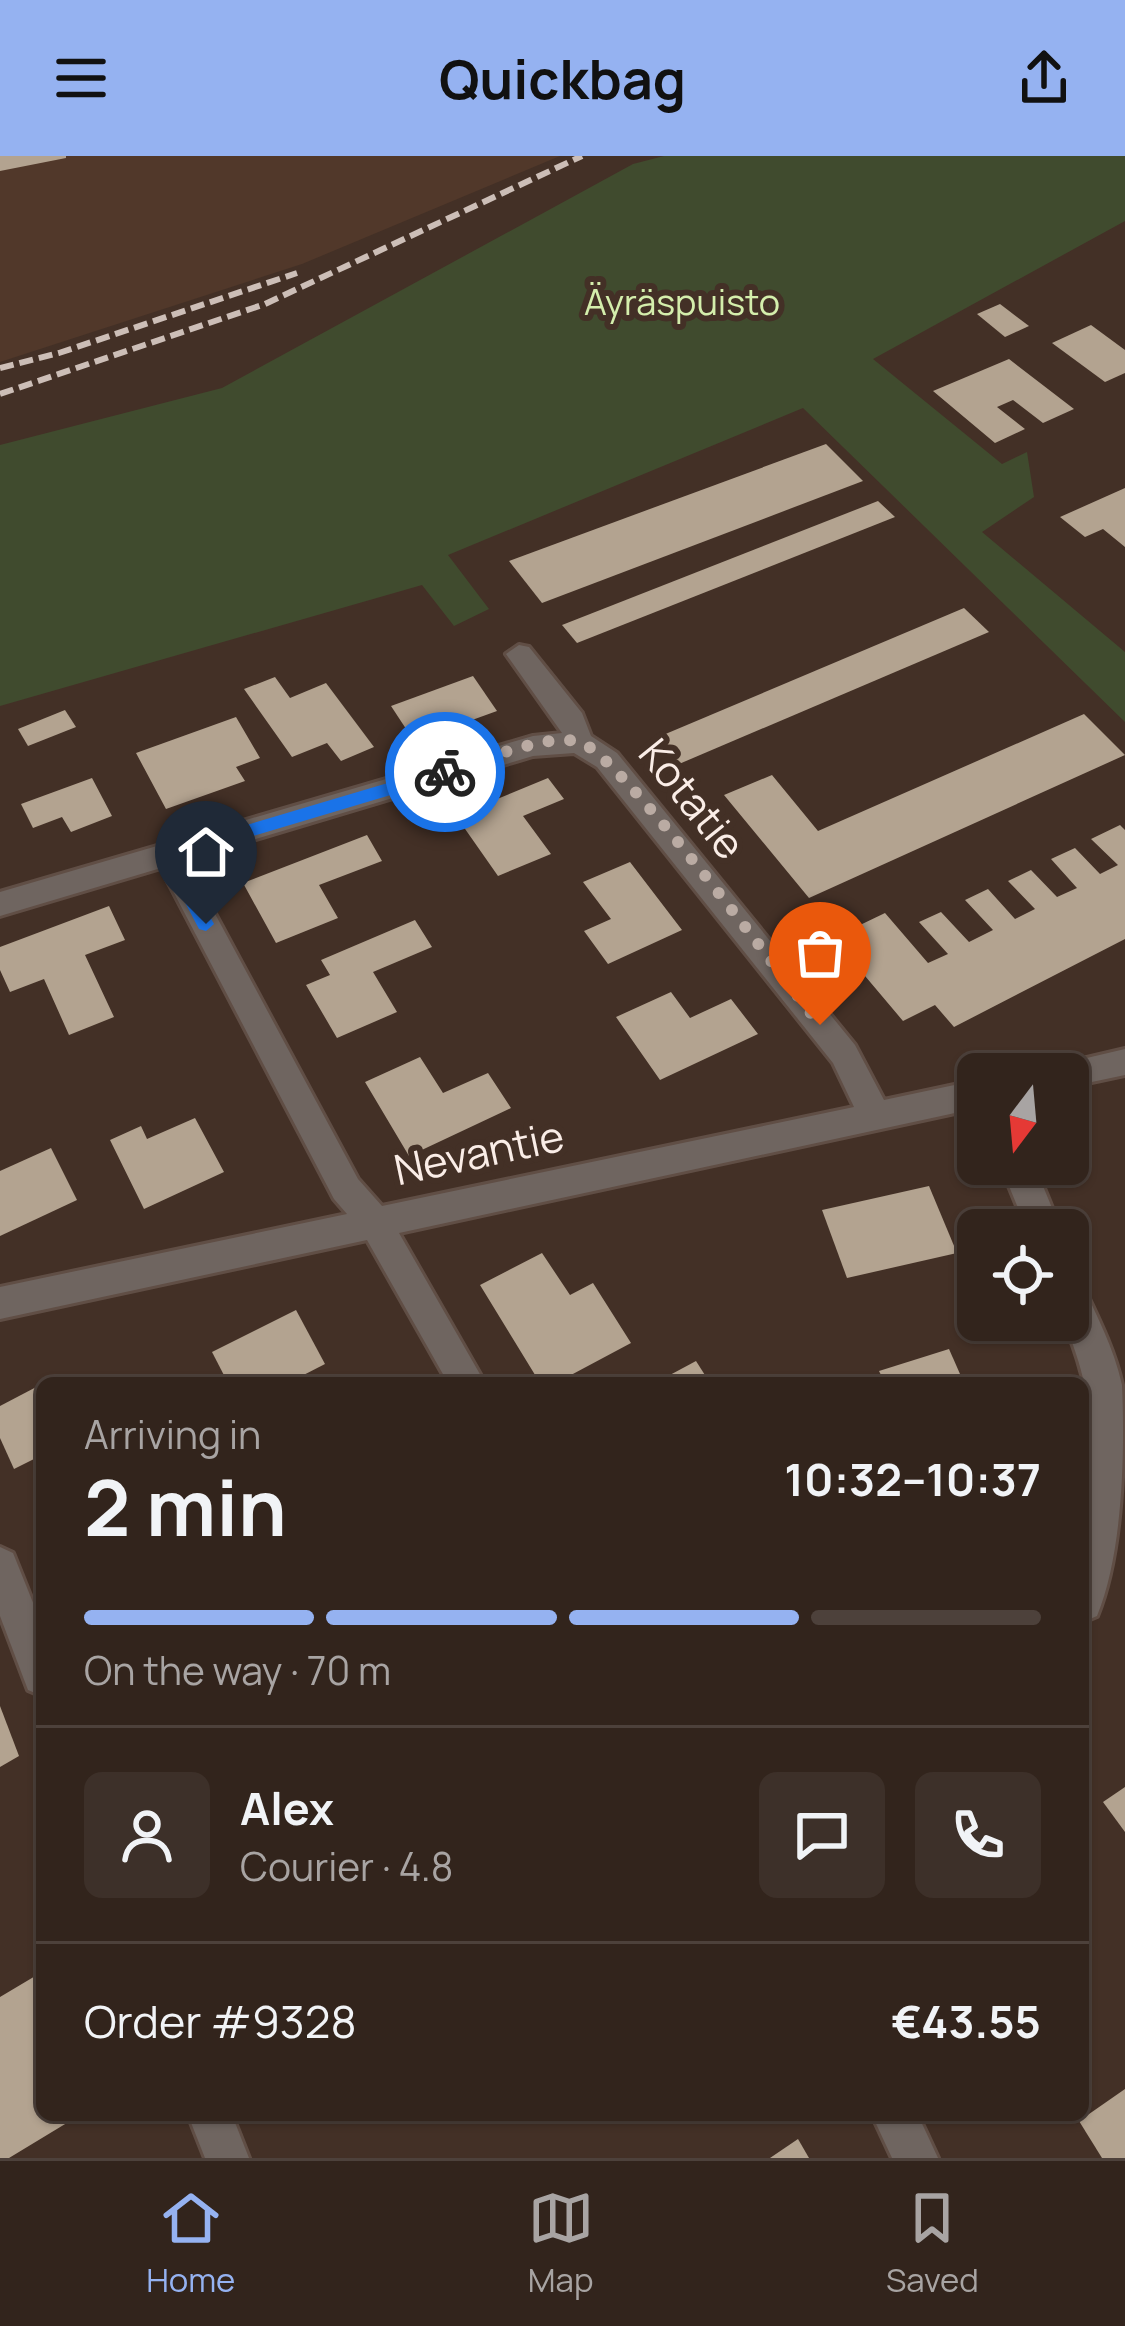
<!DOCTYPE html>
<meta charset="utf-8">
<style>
:root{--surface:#32241c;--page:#3d3029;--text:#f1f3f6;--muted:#a8a4a3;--line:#4d413b;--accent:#95b2f1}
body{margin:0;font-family:Manrope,sans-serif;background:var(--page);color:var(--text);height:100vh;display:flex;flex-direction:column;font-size:45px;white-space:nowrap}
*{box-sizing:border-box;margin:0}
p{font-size:39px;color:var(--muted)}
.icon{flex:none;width:66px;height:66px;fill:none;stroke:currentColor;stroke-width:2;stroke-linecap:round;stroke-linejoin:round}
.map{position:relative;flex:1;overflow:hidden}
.sheet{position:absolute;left:36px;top:1221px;width:1053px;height:744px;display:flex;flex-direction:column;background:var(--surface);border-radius:18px;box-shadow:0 3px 9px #0004,0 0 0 3px var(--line)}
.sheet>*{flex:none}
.needle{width:78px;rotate:196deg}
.controls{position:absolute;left:957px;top:897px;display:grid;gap:24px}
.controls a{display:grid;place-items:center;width:132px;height:132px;border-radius:18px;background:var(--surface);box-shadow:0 3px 9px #0004,0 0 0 3px var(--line);font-size:60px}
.pin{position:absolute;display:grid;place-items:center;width:102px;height:102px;color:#fff;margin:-123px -51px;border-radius:50% 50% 50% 0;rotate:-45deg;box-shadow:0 0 12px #0007}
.pin .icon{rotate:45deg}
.courier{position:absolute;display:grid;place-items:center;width:120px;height:120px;margin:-60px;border:9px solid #1a73e8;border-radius:50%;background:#fff;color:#222;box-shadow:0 3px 15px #0007}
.overview em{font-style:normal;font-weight:700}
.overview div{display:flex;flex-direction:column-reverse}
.overview{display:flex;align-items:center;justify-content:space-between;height:204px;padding:0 48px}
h1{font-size:78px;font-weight:700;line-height:90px}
.bar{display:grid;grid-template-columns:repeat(4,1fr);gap:18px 12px;align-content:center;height:144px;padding:0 48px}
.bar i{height:15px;border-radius:9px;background:var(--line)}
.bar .current{background:var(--accent)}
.bar p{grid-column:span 4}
.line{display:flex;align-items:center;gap:30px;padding:0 48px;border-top:3px solid var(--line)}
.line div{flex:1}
.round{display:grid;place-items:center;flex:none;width:126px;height:126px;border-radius:18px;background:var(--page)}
header{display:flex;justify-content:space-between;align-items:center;height:156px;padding:0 48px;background:var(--accent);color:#111;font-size:54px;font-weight:700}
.menu{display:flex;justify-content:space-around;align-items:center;height:168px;border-top:3px solid var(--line);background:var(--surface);font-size:33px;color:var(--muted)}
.menu a{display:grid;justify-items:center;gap:6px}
.menu .current{color:var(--accent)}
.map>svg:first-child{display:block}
</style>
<header><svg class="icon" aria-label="menu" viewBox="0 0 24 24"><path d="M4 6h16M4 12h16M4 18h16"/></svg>Quickbag<svg class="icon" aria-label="share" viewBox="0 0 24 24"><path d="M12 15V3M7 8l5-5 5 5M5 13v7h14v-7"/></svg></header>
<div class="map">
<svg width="1125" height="2002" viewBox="0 0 1125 2002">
<rect width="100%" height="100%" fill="#433026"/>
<path fill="#51382a" d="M 0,0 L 560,0 L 302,108 L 0,206 Z"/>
<path fill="#404b2e" d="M 664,0 L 1125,0 L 1125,65 L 873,203 L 1002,308 L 1027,296 L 1034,341 L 982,376 L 1125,496 L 1125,566 L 803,252 L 448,399 L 489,453 L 454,470 L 422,429 L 0,550 L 0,289 L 222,232 L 633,8 Z"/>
<g fill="#b3a390">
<path d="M 0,0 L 66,0 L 66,2 L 0,15 Z"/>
<path d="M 1000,148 L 1029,170 L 1005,181 L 977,158 Z"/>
<path d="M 1091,169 L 1125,194 L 1125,217 L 1105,226 L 1052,187 Z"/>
<path d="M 1009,203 L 1074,253 L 1043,267 L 1013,244 L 997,251 L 1025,273 L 995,287 L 933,235 Z"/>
<path d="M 826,288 L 863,325 L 542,447 L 509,405 Z"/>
<path d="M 1125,332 L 1125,391 L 1103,373 L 1085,381 L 1060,361 Z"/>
<path d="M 878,345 L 895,361 L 577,487 L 562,469 Z"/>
<path d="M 964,452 L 989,476 L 679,608 L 656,582 Z"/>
<path d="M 473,520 L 497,555 L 414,585 L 391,550 Z"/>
<path d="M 275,521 L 290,542 L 326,527 L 374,591 L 341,605 L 327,587 L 292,601 L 244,533 Z"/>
<path d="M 65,554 L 76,571 L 28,590 L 18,573 Z"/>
<path d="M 1084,558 L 1125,599 L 809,742 L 724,639 L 772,619 L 818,675 Z"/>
<path d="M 236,561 L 260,602 L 236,611 L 245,625 L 166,653 L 136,597 Z"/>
<path d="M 92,622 L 112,660 L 71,676 L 62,661 L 33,672 L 21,648 Z"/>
<path d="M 548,622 L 564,643 L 523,660 L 551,698 L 498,720 L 456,660 Z"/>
<path d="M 1120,669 L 1125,674 L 1125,783 L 954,871 L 935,849 L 903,865 L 833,782 L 885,757 L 928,807 L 948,798 L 919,766 L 941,756 L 969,786 L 993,774 L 965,744 L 988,733 L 1015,763 L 1035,753 L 1008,725 L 1031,714 L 1057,741 L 1077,732 L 1051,703 L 1075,692 L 1100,718 L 1118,709 L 1091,683 Z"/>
<path d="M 367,679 L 382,705 L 319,729 L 338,762 L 276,787 L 243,727 Z"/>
<path d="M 630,706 L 682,774 L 608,808 L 584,775 L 611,763 L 583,726 Z"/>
<path d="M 109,750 L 125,784 L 85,799 L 114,861 L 69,879 L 44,823 L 10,836 L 0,814 L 0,791 Z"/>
<path d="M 415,764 L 432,791 L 373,816 L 397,856 L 337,882 L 306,829 L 330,819 L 321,804 Z"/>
<path d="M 671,836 L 690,862 L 731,843 L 758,878 L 660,924 L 616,861 Z"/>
<path d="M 420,901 L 443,937 L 488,917 L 511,952 L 409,1000 L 365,926 Z"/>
<path d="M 195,962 L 224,1016 L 144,1053 L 110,984 L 141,970 L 147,983 Z"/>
<path d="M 51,992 L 77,1044 L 0,1080 L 0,1015 Z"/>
<path d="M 929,1030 L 957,1097 L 847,1122 L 822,1054 Z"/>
<path d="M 542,1097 L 570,1139 L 593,1127 L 631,1187 L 556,1227 L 540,1227 L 480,1129 Z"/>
<path d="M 296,1154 L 325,1208 L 288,1227 L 228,1227 L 212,1196 Z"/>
<path d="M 949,1193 L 964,1227 L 885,1227 L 879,1215 Z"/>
<path d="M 696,1205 L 710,1227 L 655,1227 Z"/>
<path d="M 42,1228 L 42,1299 L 14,1313 L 0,1282 L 0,1250 Z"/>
<path d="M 0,1550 L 19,1600 L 0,1611 Z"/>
<path d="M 1125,1631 L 1125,1676 L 1103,1646 Z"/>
<path d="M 42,1816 L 42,1959 L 80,1959 L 9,2002 L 0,2002 L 0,1841 Z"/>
<path d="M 1125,1933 L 1125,2002 L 1102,2002 L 1079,1965 Z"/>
<path d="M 798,1983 L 809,2002 L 770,2002 Z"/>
</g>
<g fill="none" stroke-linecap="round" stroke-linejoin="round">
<defs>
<g id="minor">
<path d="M 519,489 L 529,491 L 582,557 L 591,580 L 617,597 L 855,889 L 884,944 L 978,924 L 978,952 L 399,1077 L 485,1227 L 448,1227 L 367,1084 L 0,1163 L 0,1131 L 347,1058 L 334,1043 L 161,712 L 0,760 L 0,736 L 533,580 L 562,577 L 506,498 ZM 574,597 L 597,611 L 833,907 L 854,951 L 382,1050 L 358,1023 L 186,704 L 533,600 Z"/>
<path d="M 1125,893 L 1125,919 L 1068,931 L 1068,918 L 1052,918 L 1057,909 Z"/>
<path d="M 1000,1008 L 1034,1008 L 1061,1074 L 1027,1074 Z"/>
<path d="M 1068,1119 L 1080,1124 C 1096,1158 1114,1192 1122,1229 C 1125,1296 1123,1397 1097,1460 L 1083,1466 C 1083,1436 1079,1403 1083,1373 C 1094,1291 1097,1242 1063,1164 L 1068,1164 Z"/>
<path d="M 0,1391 L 13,1397 L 42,1469 L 42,1540 L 28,1534 L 0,1460 Z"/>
<path d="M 188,1959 L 232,1959 L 249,2002 L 205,2002 Z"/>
<path d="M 872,1959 L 918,1959 L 938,2002 L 892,2002 Z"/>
</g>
</defs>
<use href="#minor" stroke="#604e45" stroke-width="6"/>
<use href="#minor" fill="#6f6560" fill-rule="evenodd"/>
<g stroke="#ccbeb7" stroke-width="6" stroke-dasharray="14 6" stroke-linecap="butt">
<path d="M 0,212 L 59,197 L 297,117"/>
<path d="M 0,238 L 265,148 L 582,0"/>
</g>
</g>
<path fill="#1a73e8" d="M 445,610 L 454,616 L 451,621 L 179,702 L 214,768 L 206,775 L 199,773 L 160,699 L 169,692 Z"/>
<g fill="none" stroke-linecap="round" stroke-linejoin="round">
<path stroke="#baaba3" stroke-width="12" stroke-dasharray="0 21.6" d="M 445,616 C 479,606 548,576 580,586 C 619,598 784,823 820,869"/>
</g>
<g text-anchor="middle" stroke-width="12" stroke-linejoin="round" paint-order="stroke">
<g font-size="36" fill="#d4eeac" stroke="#433026">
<text x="682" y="159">Äyräspuisto</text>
</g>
<g font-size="42" fill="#faede7" stroke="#433026">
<text transform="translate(692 643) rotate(51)" y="15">Kotatie</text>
<text transform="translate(479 997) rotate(-12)" y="15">Nevantie</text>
</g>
</g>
</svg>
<div class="controls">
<a><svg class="needle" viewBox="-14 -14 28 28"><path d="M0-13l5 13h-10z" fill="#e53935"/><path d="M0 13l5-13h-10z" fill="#a8a4a3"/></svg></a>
<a><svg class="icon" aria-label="locate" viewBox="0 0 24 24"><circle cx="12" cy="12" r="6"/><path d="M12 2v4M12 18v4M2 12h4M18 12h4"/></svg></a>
</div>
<div class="pin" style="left:820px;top:869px;background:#ea580c"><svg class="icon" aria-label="bag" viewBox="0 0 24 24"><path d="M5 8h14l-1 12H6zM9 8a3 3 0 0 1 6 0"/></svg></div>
<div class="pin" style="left:206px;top:768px;background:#1f2937"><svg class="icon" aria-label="home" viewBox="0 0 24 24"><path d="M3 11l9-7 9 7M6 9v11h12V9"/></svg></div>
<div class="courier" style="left:445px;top:616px"><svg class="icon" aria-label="bike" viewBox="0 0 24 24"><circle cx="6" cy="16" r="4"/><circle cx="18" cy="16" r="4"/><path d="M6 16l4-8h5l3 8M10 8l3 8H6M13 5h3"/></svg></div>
<section class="sheet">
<div class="overview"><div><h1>2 min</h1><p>Arriving in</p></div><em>10:32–10:37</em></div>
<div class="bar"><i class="current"></i><i class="current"></i><i class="current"></i><i></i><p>On the way · 70 m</p></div>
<div class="line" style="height:216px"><a class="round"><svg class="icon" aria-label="person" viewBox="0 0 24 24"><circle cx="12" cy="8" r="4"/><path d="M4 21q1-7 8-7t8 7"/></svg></a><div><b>Alex</b><p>Courier · 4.8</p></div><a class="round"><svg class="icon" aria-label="chat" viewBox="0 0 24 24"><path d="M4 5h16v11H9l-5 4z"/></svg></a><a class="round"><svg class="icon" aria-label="phone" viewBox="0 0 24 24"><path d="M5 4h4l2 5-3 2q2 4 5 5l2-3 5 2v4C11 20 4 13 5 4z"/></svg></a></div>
<div class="line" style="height:156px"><div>Order #9328</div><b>€43.55</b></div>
</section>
</div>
<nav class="menu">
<a class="current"><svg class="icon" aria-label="home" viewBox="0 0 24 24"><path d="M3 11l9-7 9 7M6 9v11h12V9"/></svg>Home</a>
<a><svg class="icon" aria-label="map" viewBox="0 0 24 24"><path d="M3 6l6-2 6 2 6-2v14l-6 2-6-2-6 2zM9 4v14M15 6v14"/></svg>Map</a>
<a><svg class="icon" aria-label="saved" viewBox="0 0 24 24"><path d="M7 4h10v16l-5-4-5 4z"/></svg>Saved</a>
</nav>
